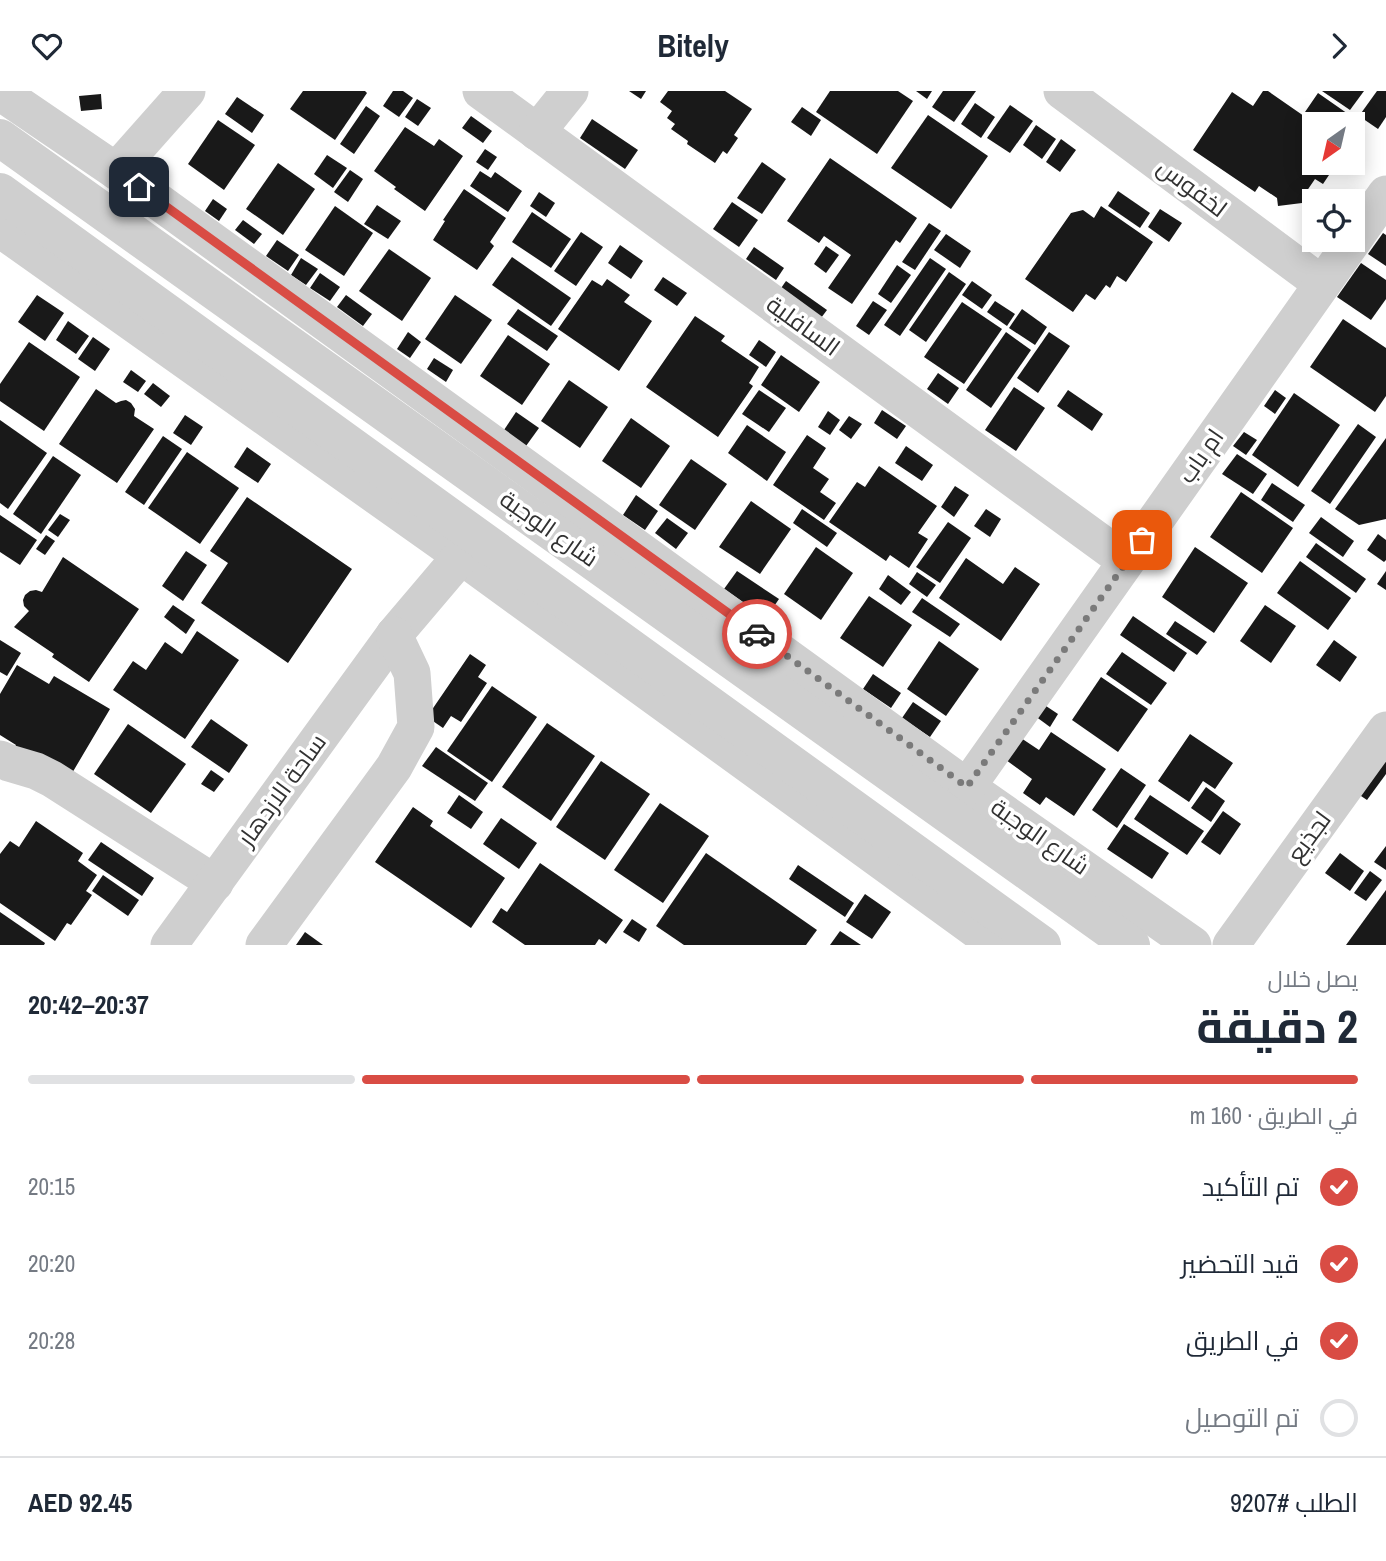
<!DOCTYPE html>
<html lang="ar">
<meta charset="utf-8">
<style>
:root{--surface:#fff;--page:#f6f6f7;--text:#1f2937;--muted:#747a83;--line:#e0e1e3;--accent:#d94c44}
body{margin:0;font-family:"Archivo Narrow",Cairo,sans-serif;background:var(--page);color:var(--text);direction:rtl;height:100vh;display:flex;flex-direction:column;font-size:26px;white-space:nowrap}
*{box-sizing:border-box;margin:0}
p{font-size:23px;color:var(--muted)}
.icon{flex:none;width:38px;height:38px;fill:none;stroke:currentColor;stroke-width:2;stroke-linecap:round;stroke-linejoin:round}
.map{position:relative;height:854px;overflow:hidden;direction:ltr}
.details{display:flex;flex-direction:column;background:var(--surface);flex:1}
.details>*{flex:none}
.needle{width:46px;rotate:214deg}
.fabs{position:absolute;left:1302px;top:21px;display:grid;gap:14px}
.fabs a{display:grid;place-items:center;width:63px;height:63px;border-radius:0px;background:var(--surface);box-shadow:0 4px 18px #0003;font-size:35px}
.pin{position:absolute;display:grid;place-items:center;width:60px;height:60px;color:#fff;margin:-30px;border-radius:14px;box-shadow:0 4px 10px #0006}
.courier{position:absolute;display:grid;place-items:center;width:70px;height:70px;margin:-35px;border:5px solid #d94c44;border-radius:50%;background:#fff;color:#222;box-shadow:0 2px 9px #0007}
.headline em{font-style:normal;font-weight:700}
.headline div{display:flex;flex-direction:column-reverse}
.headline{display:flex;align-items:center;justify-content:space-between;height:119px;padding:0 28px}
h1{font-size:46px;font-weight:700;line-height:52px}
.bar{display:grid;grid-template-columns:repeat(4,1fr);gap:10px 7px;align-content:center;height:84px;padding:0 28px}
.bar i{height:9px;border-radius:5px;background:var(--line)}
.bar .selected{background:var(--accent)}
.bar p{grid-column:span 4}
.line{display:flex;align-items:center;gap:18px;padding:0 28px;border-top:2px solid var(--line)}
.line div{flex:1}
ol{padding:0 28px;list-style:none}
li{display:flex;align-items:center;gap:21px;height:77px}
li p{margin-inline-start:auto}
li .icon{padding:7px;border-radius:50%;background:var(--accent);color:#fff;stroke-width:4}
li:last-child{color:var(--muted)}
li i{width:38px;height:38px;border:4px solid var(--line);border-radius:50%}
header{display:flex;justify-content:space-between;align-items:center;height:91px;padding:0 28px;background:var(--surface);font-size:32px;font-weight:700}
.map>svg:first-child{display:block}
</style>
<header><svg class="icon" aria-label="forward" viewBox="0 0 24 24"><path d="M9 5l7 7-7 7"/></svg>Bitely<svg class="icon" aria-label="heart" viewBox="0 0 24 24"><path d="M12 20l-8-8c-3-5 5-10 8-4 3-6 11-1 8 4z"/></svg></header>
<div class="map">
<svg width="1386" height="854" viewBox="0 0 1386 854">
<rect width="100%" height="100%" fill="#fff"/>
<g fill="#191919">
<path d="M 303,0 L 365,0 L 367,2 L 335,49 L 290,18 Z"/>
<path d="M 393,0 L 403,0 L 413,7 L 399,26 L 383,15 Z"/>
<path d="M 629,0 L 646,0 L 641,8 Z"/>
<path d="M 668,0 L 725,0 L 752,18 L 734,44 L 738,47 L 727,63 L 723,60 L 715,72 L 687,53 L 688,50 L 671,38 L 675,33 L 667,27 L 672,20 L 660,11 Z"/>
<path d="M 830,0 L 898,0 L 913,10 L 877,63 L 816,21 Z"/>
<path d="M 916,0 L 932,0 L 927,8 Z"/>
<path d="M 943,0 L 976,0 L 954,31 L 932,16 Z"/>
<path d="M 1263,0 L 1268,0 L 1314,32 L 1314,72 L 1337,72 L 1323,93 L 1315,88 L 1302,107 L 1302,112 L 1278,115 L 1277,107 L 1259,95 L 1255,101 L 1193,59 L 1232,1 L 1253,15 Z"/>
<path d="M 1322,0 L 1364,0 L 1350,19 Z"/>
<path d="M 1377,0 L 1386,0 L 1386,26 L 1378,38 L 1359,25 Z"/>
<path d="M 1318,2 L 1361,32 L 1353,44 L 1353,33 L 1323,33 L 1305,21 Z"/>
<path d="M 101,3 L 102,18 L 81,20 L 79,5 Z"/>
<path d="M 237,6 L 264,24 L 252,42 L 225,23 Z"/>
<path d="M 417,8 L 431,17 L 418,35 L 405,26 Z"/>
<path d="M 975,12 L 995,26 L 981,47 L 961,33 Z"/>
<path d="M 1010,14 L 1033,30 L 1010,62 L 987,47 Z"/>
<path d="M 366,15 L 380,25 L 354,63 L 340,53 Z"/>
<path d="M 802,16 L 821,29 L 811,45 L 791,31 Z"/>
<path d="M 928,24 L 988,65 L 951,118 L 891,77 Z"/>
<path d="M 471,25 L 492,40 L 483,52 L 462,37 Z"/>
<path d="M 592,28 L 638,59 L 625,78 L 580,47 Z"/>
<path d="M 218,29 L 255,54 L 224,99 L 188,73 Z"/>
<path d="M 1036,34 L 1056,48 L 1042,68 L 1023,54 Z"/>
<path d="M 405,36 L 434,55 L 439,48 L 463,65 L 425,120 L 394,98 L 396,96 L 374,80 Z"/>
<path d="M 1061,48 L 1076,59 L 1060,81 L 1046,71 Z"/>
<path d="M 485,58 L 497,66 L 488,79 L 476,71 Z"/>
<path d="M 327,64 L 347,77 L 333,97 L 314,83 Z"/>
<path d="M 830,67 L 917,127 L 900,152 L 896,149 L 852,213 L 828,197 L 851,164 L 824,145 L 819,152 L 787,130 Z"/>
<path d="M 762,71 L 786,88 L 762,123 L 737,107 Z"/>
<path d="M 278,72 L 315,98 L 283,144 L 246,118 Z"/>
<path d="M 350,79 L 363,88 L 348,111 L 334,101 Z"/>
<path d="M 480,80 L 491,87 L 495,81 L 522,100 L 508,121 L 470,95 Z"/>
<path d="M 464,98 L 506,127 L 490,151 L 494,155 L 477,179 L 433,149 L 445,130 L 443,129 Z"/>
<path d="M 1118,100 L 1150,122 L 1140,137 L 1108,115 Z"/>
<path d="M 539,101 L 555,112 L 546,126 L 530,115 Z"/>
<path d="M 213,108 L 227,118 L 219,130 L 205,120 Z"/>
<path d="M 732,111 L 758,129 L 739,156 L 713,138 Z"/>
<path d="M 377,114 L 401,130 L 388,148 L 364,133 Z"/>
<path d="M 335,115 L 373,142 L 344,185 L 305,159 Z"/>
<path d="M 1101,115 L 1153,151 L 1126,191 L 1117,185 L 1110,197 L 1106,194 L 1095,209 L 1086,203 L 1073,221 L 1025,188 L 1071,122 L 1083,119 L 1094,127 Z"/>
<path d="M 1160,118 L 1182,132 L 1169,151 L 1148,136 Z"/>
<path d="M 532,121 L 571,148 L 551,177 L 512,151 Z"/>
<path d="M 243,129 L 262,143 L 254,153 L 235,139 Z"/>
<path d="M 929,132 L 941,140 L 915,179 L 902,171 Z"/>
<path d="M 581,141 L 603,156 L 576,195 L 554,180 Z"/>
<path d="M 1383,142 L 1386,144 L 1386,175 L 1368,163 Z"/>
<path d="M 946,143 L 971,160 L 960,177 L 934,159 Z"/>
<path d="M 277,149 L 299,164 L 288,180 L 266,165 Z"/>
<path d="M 620,154 L 643,170 L 631,188 L 608,172 Z"/>
<path d="M 826,155 L 839,164 L 826,182 L 814,173 Z"/>
<path d="M 754,156 L 784,177 L 776,189 L 746,168 Z"/>
<path d="M 389,158 L 431,187 L 402,230 L 359,200 Z"/>
<path d="M 512,166 L 571,207 L 551,235 L 492,194 Z"/>
<path d="M 301,167 L 318,178 L 306,194 L 291,184 Z"/>
<path d="M 930,167 L 946,178 L 900,245 L 884,234 Z"/>
<path d="M 1361,172 L 1386,189 L 1386,208 L 1371,229 L 1337,206 Z"/>
<path d="M 897,174 L 911,184 L 891,212 L 878,203 Z"/>
<path d="M 949,181 L 966,193 L 926,251 L 909,239 Z"/>
<path d="M 320,182 L 340,196 L 330,210 L 310,197 Z"/>
<path d="M 663,186 L 687,202 L 677,215 L 654,199 Z"/>
<path d="M 607,188 L 630,204 L 624,211 L 652,230 L 619,280 L 558,238 L 592,189 L 602,195 Z"/>
<path d="M 786,190 L 827,219 L 815,235 L 774,207 Z"/>
<path d="M 972,190 L 992,204 L 982,218 L 962,204 Z"/>
<path d="M 37,204 L 64,222 L 45,250 L 18,231 Z"/>
<path d="M 346,204 L 372,223 L 363,235 L 337,216 Z"/>
<path d="M 455,204 L 492,229 L 461,273 L 425,248 Z"/>
<path d="M 873,210 L 887,219 L 869,244 L 856,235 Z"/>
<path d="M 995,210 L 1015,223 L 1007,235 L 987,221 Z"/>
<path d="M 962,211 L 1002,238 L 964,293 L 924,266 Z"/>
<path d="M 518,218 L 558,245 L 547,260 L 507,233 Z"/>
<path d="M 1022,218 L 1047,236 L 1035,254 L 1009,237 Z"/>
<path d="M 695,225 L 725,245 L 721,250 L 759,276 L 749,292 L 753,295 L 718,346 L 646,296 Z"/>
<path d="M 1343,228 L 1386,257 L 1386,305 L 1375,321 L 1310,276 Z"/>
<path d="M 68,230 L 89,245 L 76,263 L 56,249 Z"/>
<path d="M 408,241 L 421,251 L 410,267 L 397,258 Z"/>
<path d="M 1006,241 L 1031,259 L 991,317 L 966,299 Z"/>
<path d="M 1049,241 L 1070,255 L 1038,302 L 1017,287 Z"/>
<path d="M 508,244 L 550,273 L 522,314 L 480,285 Z"/>
<path d="M 93,246 L 110,258 L 95,280 L 78,268 Z"/>
<path d="M 759,249 L 776,261 L 766,276 L 749,264 Z"/>
<path d="M 29,251 L 80,286 L 44,340 L 0,310 L 0,293 Z"/>
<path d="M 781,264 L 820,291 L 799,321 L 761,294 Z"/>
<path d="M 434,267 L 453,279 L 446,291 L 427,278 Z"/>
<path d="M 131,279 L 146,290 L 138,301 L 123,291 Z"/>
<path d="M 938,282 L 959,297 L 948,313 L 927,298 Z"/>
<path d="M 569,289 L 608,316 L 580,357 L 541,330 Z"/>
<path d="M 153,292 L 170,305 L 161,316 L 144,303 Z"/>
<path d="M 1014,296 L 1045,317 L 1016,360 L 985,339 Z"/>
<path d="M 96,298 L 116,312 L 121,310 L 126,309 L 131,312 L 135,318 L 134,325 L 154,338 L 117,392 L 59,353 Z"/>
<path d="M 759,299 L 786,317 L 769,341 L 742,323 Z"/>
<path d="M 1068,299 L 1103,323 L 1092,340 L 1057,315 Z"/>
<path d="M 1275,299 L 1286,307 L 1275,323 L 1264,315 Z"/>
<path d="M 1294,302 L 1340,334 L 1298,396 L 1252,364 Z"/>
<path d="M 882,319 L 906,335 L 897,348 L 874,332 Z"/>
<path d="M 828,320 L 840,329 L 830,344 L 818,336 Z"/>
<path d="M 516,321 L 539,337 L 526,355 L 504,339 Z"/>
<path d="M 185,324 L 203,336 L 191,354 L 173,342 Z"/>
<path d="M 849,325 L 862,333 L 851,348 L 839,339 Z"/>
<path d="M 631,327 L 670,355 L 641,397 L 602,370 Z"/>
<path d="M 0,329 L 47,362 L 8,418 L 0,412 Z"/>
<path d="M 1358,333 L 1376,346 L 1330,413 L 1311,400 Z"/>
<path d="M 747,334 L 786,361 L 767,390 L 728,362 Z"/>
<path d="M 1244,341 L 1257,349 L 1246,364 L 1233,355 Z"/>
<path d="M 807,344 L 826,357 L 813,377 L 829,388 L 820,401 L 836,412 L 824,429 L 773,394 Z"/>
<path d="M 163,345 L 182,358 L 144,414 L 125,401 Z"/>
<path d="M 1386,347 L 1386,428 L 1359,434 L 1335,418 Z"/>
<path d="M 906,355 L 933,374 L 922,390 L 895,372 Z"/>
<path d="M 247,356 L 271,373 L 258,392 L 234,376 Z"/>
<path d="M 187,361 L 239,397 L 200,453 L 148,417 Z"/>
<path d="M 1237,363 L 1267,383 L 1253,403 L 1222,383 Z"/>
<path d="M 53,365 L 81,384 L 41,443 L 13,423 Z"/>
<path d="M 691,368 L 727,393 L 695,439 L 659,414 Z"/>
<path d="M 879,375 L 937,415 L 918,442 L 928,448 L 909,477 L 890,464 L 886,470 L 829,431 L 857,391 L 865,396 Z"/>
<path d="M 1272,392 L 1305,414 L 1293,431 L 1261,409 Z"/>
<path d="M 955,395 L 969,404 L 954,426 L 941,416 Z"/>
<path d="M 1241,401 L 1293,437 L 1262,482 L 1210,446 Z"/>
<path d="M 636,404 L 658,420 L 645,439 L 623,424 Z"/>
<path d="M 247,406 L 352,478 L 288,572 L 201,512 L 228,472 L 210,460 Z"/>
<path d="M 751,410 L 791,438 L 760,483 L 719,456 Z"/>
<path d="M 802,418 L 837,442 L 827,456 L 793,432 Z"/>
<path d="M 986,418 L 1001,428 L 990,446 L 974,435 Z"/>
<path d="M 60,423 L 70,429 L 58,446 L 48,439 Z"/>
<path d="M 0,424 L 37,449 L 20,474 L 0,461 Z"/>
<path d="M 1321,426 L 1354,450 L 1343,466 L 1309,442 Z"/>
<path d="M 667,427 L 688,442 L 676,458 L 655,442 Z"/>
<path d="M 948,431 L 971,447 L 940,492 L 916,476 Z"/>
<path d="M 1378,443 L 1386,449 L 1386,469 L 1384,471 L 1367,459 Z"/>
<path d="M 46,444 L 55,450 L 45,464 L 36,458 Z"/>
<path d="M 1316,452 L 1366,488 L 1356,502 L 1306,466 Z"/>
<path d="M 816,456 L 853,482 L 821,529 L 784,503 Z"/>
<path d="M 1195,456 L 1248,492 L 1214,542 L 1162,506 Z"/>
<path d="M 186,460 L 207,474 L 183,510 L 162,495 Z"/>
<path d="M 63,466 L 139,518 L 89,591 L 52,566 L 54,563 L 14,536 L 29,520 L 24,515 L 23,509 L 25,504 L 30,500 L 36,499 L 42,501 Z"/>
<path d="M 966,467 L 1003,493 L 1015,476 L 1040,493 L 1001,550 L 939,507 Z"/>
<path d="M 1300,470 L 1351,507 L 1328,539 L 1277,502 Z"/>
<path d="M 737,480 L 779,508 L 766,527 L 724,498 Z"/>
<path d="M 1386,480 L 1386,499 L 1377,493 Z"/>
<path d="M 917,481 L 936,494 L 927,506 L 909,493 Z"/>
<path d="M 888,484 L 911,501 L 901,514 L 879,498 Z"/>
<path d="M 869,505 L 912,534 L 883,576 L 840,547 Z"/>
<path d="M 922,507 L 960,533 L 950,546 L 912,521 Z"/>
<path d="M 173,514 L 195,529 L 186,543 L 164,526 Z"/>
<path d="M 1265,514 L 1296,535 L 1271,572 L 1240,550 Z"/>
<path d="M 1133,525 L 1187,562 L 1174,581 L 1120,544 Z"/>
<path d="M 1175,530 L 1207,551 L 1197,564 L 1166,543 Z"/>
<path d="M 197,540 L 239,569 L 185,648 L 113,599 L 133,570 L 146,579 L 165,551 L 182,563 Z"/>
<path d="M 0,549 L 21,562 L 7,585 L 0,581 Z"/>
<path d="M 1334,549 L 1357,566 L 1340,591 L 1316,574 Z"/>
<path d="M 939,550 L 979,578 L 946,625 L 907,598 Z"/>
<path d="M 1122,561 L 1167,592 L 1151,614 L 1106,583 Z"/>
<path d="M 470,563 L 486,574 L 478,586 L 487,592 L 461,631 L 451,625 L 443,637 L 427,626 Z"/>
<path d="M 17,574 L 49,593 L 54,585 L 110,618 L 68,689 L 14,657 L 16,654 L 0,644 L 0,603 Z"/>
<path d="M 873,583 L 901,602 L 891,617 L 863,598 Z"/>
<path d="M 1101,586 L 1148,618 L 1118,661 L 1072,629 Z"/>
<path d="M 492,595 L 537,626 L 492,691 L 447,660 Z"/>
<path d="M 913,611 L 941,630 L 930,646 L 902,627 Z"/>
<path d="M 1043,613 L 1058,623 L 1050,636 L 1035,625 Z"/>
<path d="M 211,628 L 248,654 L 229,682 L 191,656 Z"/>
<path d="M 547,632 L 595,665 L 551,730 L 502,696 Z"/>
<path d="M 128,633 L 186,673 L 151,722 L 94,683 Z"/>
<path d="M 1051,641 L 1106,678 L 1074,725 L 1046,706 L 1040,714 L 1023,702 L 1032,688 L 1006,669 L 1021,647 L 1039,659 Z"/>
<path d="M 1190,643 L 1233,672 L 1215,698 L 1203,690 L 1189,711 L 1158,690 Z"/>
<path d="M 1386,655 L 1386,683 L 1367,709 L 1349,697 Z"/>
<path d="M 436,656 L 488,692 L 475,710 L 422,675 Z"/>
<path d="M 601,670 L 650,703 L 605,769 L 556,736 Z"/>
<path d="M 1121,677 L 1146,694 L 1117,737 L 1092,719 Z"/>
<path d="M 211,679 L 224,688 L 214,701 L 201,693 Z"/>
<path d="M 1206,696 L 1225,710 L 1211,731 L 1191,717 Z"/>
<path d="M 459,704 L 483,721 L 471,738 L 447,722 Z"/>
<path d="M 1150,704 L 1204,740 L 1187,764 L 1134,728 Z"/>
<path d="M 660,712 L 709,745 L 663,812 L 614,779 Z"/>
<path d="M 413,716 L 433,730 L 430,735 L 505,787 L 471,837 L 375,771 Z"/>
<path d="M 1223,720 L 1241,733 L 1220,764 L 1201,751 Z"/>
<path d="M 501,727 L 537,752 L 519,778 L 483,753 Z"/>
<path d="M 36,730 L 83,762 L 78,770 L 97,784 L 86,800 L 92,804 L 71,834 L 67,832 L 55,850 L 0,812 L 0,763 L 10,750 L 19,756 Z"/>
<path d="M 1124,733 L 1169,762 L 1152,788 L 1107,758 Z"/>
<path d="M 101,751 L 154,787 L 142,805 L 88,769 Z"/>
<path d="M 1386,755 L 1386,779 L 1374,771 Z"/>
<path d="M 706,762 L 817,839 L 806,854 L 684,854 L 656,835 Z"/>
<path d="M 1340,762 L 1364,780 L 1350,800 L 1325,782 Z"/>
<path d="M 540,772 L 623,829 L 606,853 L 599,848 L 595,854 L 525,854 L 492,831 L 501,817 L 507,821 Z"/>
<path d="M 798,774 L 854,812 L 845,826 L 789,788 Z"/>
<path d="M 1370,780 L 1382,789 L 1366,810 L 1354,802 Z"/>
<path d="M 103,784 L 139,809 L 128,825 L 92,800 Z"/>
<path d="M 1386,799 L 1386,854 L 1346,854 Z"/>
<path d="M 865,803 L 891,821 L 872,848 L 846,831 Z"/>
<path d="M 0,821 L 45,852 L 44,854 L 0,854 Z"/>
<path d="M 632,828 L 647,838 L 639,851 L 623,841 Z"/>
<path d="M 840,840 L 861,854 L 830,854 Z"/>
<path d="M 305,841 L 323,854 L 296,854 Z"/>
</g>
<g fill="none" stroke-linecap="round" stroke-linejoin="round">
<g stroke="#cfcfcf" stroke-width="37">
<path d="M 481,0 L 1126,470"/>
<path d="M 1062,0 L 1322,193"/>
<path d="M 0,1 L 116,80 L 967,696 L 1193,854"/>
<path d="M 537,41 L 570,0"/>
<path d="M 116,80 L 187,0"/>
<path d="M 0,138 L 461,465 L 997,854"/>
<path d="M 0,668 L 9,672 L 36,680 L 52,688 L 215,792"/>
<path d="M 967,696 L 1386,103"/>
<path d="M 169,854 L 394,544 L 461,465"/>
<path d="M 264,854 L 394,676 L 416,636 L 412,582 L 394,544"/>
<path d="M 1231,854 L 1386,639"/>
</g>
<g stroke="#cfcfcf" stroke-width="38">
<path d="M 0,47 L 1131,854"/>
<path d="M 0,101 L 1042,854"/>
</g>
</g>
<g fill="none" stroke-linecap="round" stroke-linejoin="round">
<path stroke="#7a7a7a" stroke-width="7" stroke-dasharray="0 12.6" d="M 757,543 L 967,696 L 1142,449"/>
<path stroke="#d94c44" stroke-width="9" d="M 139,96 L 757,543"/>
</g>
<g text-anchor="middle" stroke-width="7" stroke-linejoin="round" paint-order="stroke">
<g font-size="24" fill="#323232" stroke="#fff">
<text transform="translate(1192 97) rotate(37)" y="8">لخفوس</text>
<text transform="translate(803 235) rotate(36)" y="8">السافلية</text>
<text transform="translate(1201 365) rotate(-55)" y="8">ام باب</text>
<text transform="translate(549 438) rotate(35)" y="8">شارع الوجبة</text>
<text transform="translate(282 699) rotate(-54)" y="8">ساحة الازدهار</text>
<text transform="translate(1040 746) rotate(35)" y="8">شارع الوجبة</text>
<text transform="translate(1309 746) rotate(-54)" y="8">لجذيع</text>
</g>
</g>
</svg>
<div class="fabs">
<a><svg class="needle" viewBox="-14 -14 28 28"><path d="M0-13l5 13h-10z" fill="#e53935"/><path d="M0 13l5-13h-10z" fill="#747a83"/></svg></a>
<a><svg class="icon" aria-label="locate" viewBox="0 0 24 24"><circle cx="12" cy="12" r="6"/><path d="M12 2v4M12 18v4M2 12h4M18 12h4"/></svg></a>
</div>
<div class="pin" style="left:1142px;top:449px;background:#ea580c"><svg class="icon" aria-label="bag" viewBox="0 0 24 24"><path d="M5 8h14l-1 12H6zM9 8a3 3 0 0 1 6 0"/></svg></div>
<div class="pin" style="left:139px;top:96px;background:#1f2937"><svg class="icon" aria-label="home" viewBox="0 0 24 24"><path d="M3 11l9-7 9 7M6 9v11h12V9"/></svg></div>
<div class="courier" style="left:757px;top:543px"><svg class="icon" aria-label="car" viewBox="0 0 24 24"><path d="M5 17H2v-5l4-1 3-4h7l3 4 3 1v5h-3M9 17h6M6 11h13"/><circle cx="7" cy="17" r="2"/><circle cx="17" cy="17" r="2"/></svg></div>
</div>
<section class="details">
<div class="headline"><div><h1>2 دقيقة</h1><p>يصل خلال</p></div><em>20:37–20:42</em></div>
<div class="bar"><i class="selected"></i><i class="selected"></i><i class="selected"></i><i></i><p>في الطريق · 160 m</p></div>
<ol>
<li><svg class="icon" aria-label="check" viewBox="0 0 24 24"><path d="M5 12l5 5 9-10"/></svg>تم التأكيد<p>20:15</p></li>
<li><svg class="icon" aria-label="check" viewBox="0 0 24 24"><path d="M5 12l5 5 9-10"/></svg>قيد التحضير<p>20:20</p></li>
<li><svg class="icon" aria-label="check" viewBox="0 0 24 24"><path d="M5 12l5 5 9-10"/></svg>في الطريق<p>20:28</p></li>
<li><i></i>تم التوصيل</li>
</ol>
<div class="line" style="height:91px"><div>الطلب #9207</div><b>AED 92.45</b></div>
</section>
